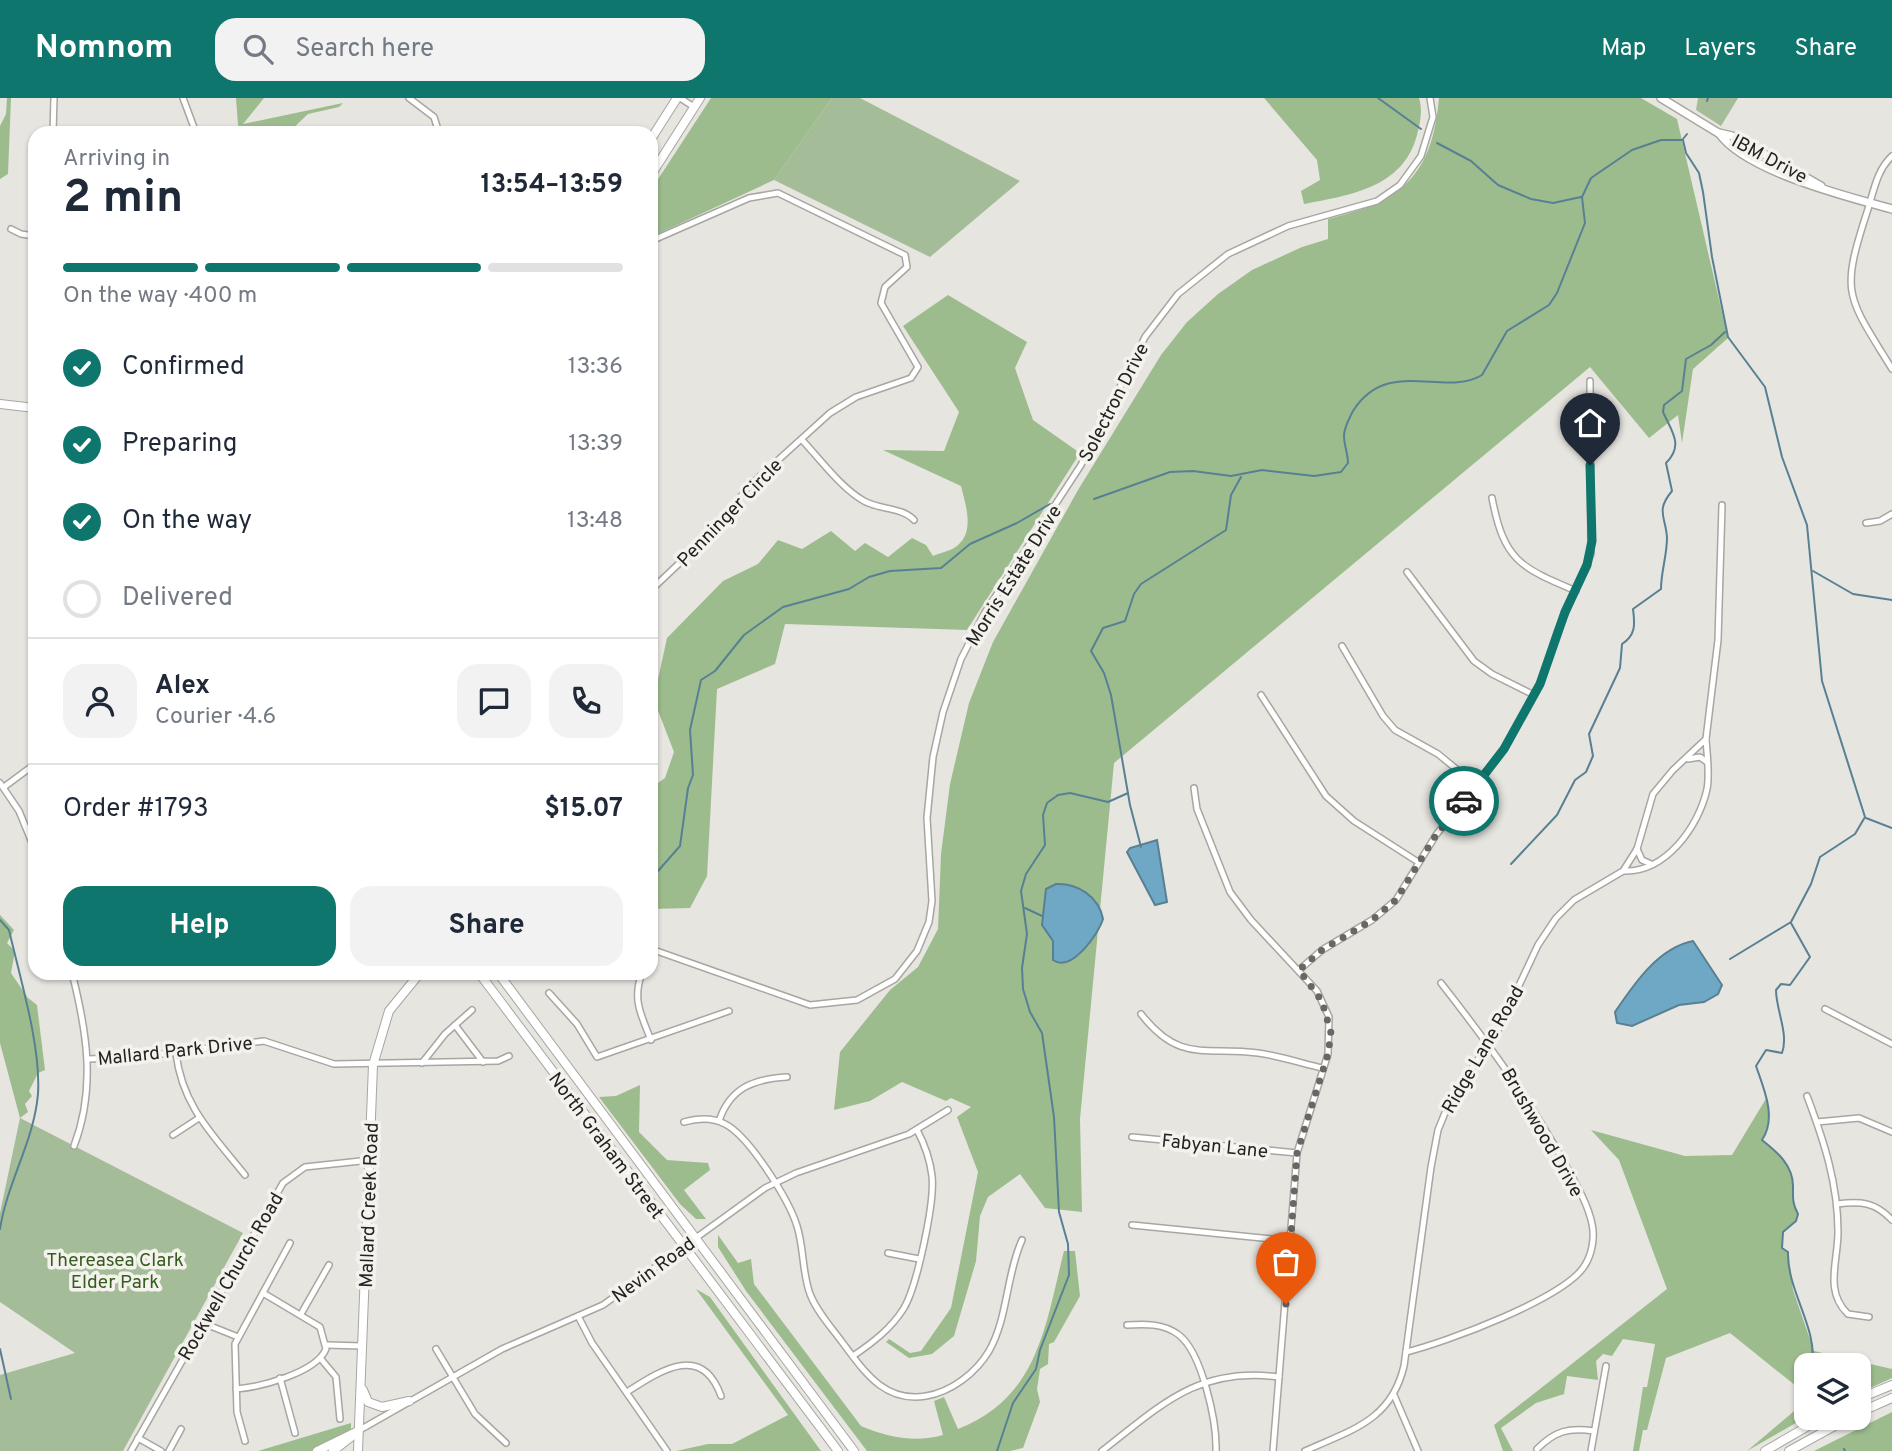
<!DOCTYPE html>
<meta charset="utf-8">
<style>
:root{--surface:#fff;--page:#f2f2f3;--text:#1f2937;--muted:#747a83;--line:#e0e1e3;--accent:#0f766e}
body{margin:0;font-family:Overpass,sans-serif;background:var(--page);color:var(--text);height:100vh;display:flex;flex-direction:column;font-size:26px;white-space:nowrap}
*{box-sizing:border-box;margin:0}
p{font-size:23px;color:var(--muted)}
.icon{flex:none;width:38px;height:38px;fill:none;stroke:currentColor;stroke-width:2;stroke-linecap:round;stroke-linejoin:round}
.map{position:relative;flex:1;overflow:hidden}
.sheet{position:absolute;left:28px;top:28px;width:630px;height:854px;display:flex;flex-direction:column;background:var(--surface);border-radius:21px;box-shadow:0 2px 5px #0004}
.sheet>*{flex:none}
.tools{position:absolute;left:1794px;top:1255px;display:grid;gap:14px}
.tools a{display:grid;place-items:center;width:77px;height:77px;border-radius:14px;background:var(--surface);box-shadow:0 2px 5px #0004;font-size:35px}
.pin{position:absolute;display:grid;place-items:center;width:60px;height:60px;color:#fff;margin:-72px -30px;border-radius:50% 50% 50% 0;rotate:-45deg;box-shadow:0 0 7px #0007}
.pin .icon{rotate:45deg}
.courier{position:absolute;display:grid;place-items:center;width:70px;height:70px;margin:-35px;border:5px solid #0f766e;border-radius:50%;background:#fff;color:#222;box-shadow:0 2px 9px #0007}
.summary em{font-style:normal;font-weight:700}
.summary div{display:flex;flex-direction:column-reverse}
.summary{display:flex;align-items:center;justify-content:space-between;height:119px;padding:0 35px}
h1{font-size:46px;font-weight:700;line-height:52px}
.bar{display:grid;grid-template-columns:repeat(4,1fr);gap:10px 7px;align-content:center;height:84px;padding:0 35px}
.bar i{height:9px;border-radius:5px;background:var(--line)}
.bar .active{background:var(--accent)}
.bar p{grid-column:span 4}
.line{display:flex;align-items:center;gap:18px;padding:0 35px;border-top:2px solid var(--line)}
.line div{flex:1}
.round{display:grid;place-items:center;flex:none;width:74px;height:74px;border-radius:21px;background:var(--page)}
ol{padding:0 35px;list-style:none}
li{display:flex;align-items:center;gap:21px;height:77px}
li p{margin-inline-start:auto}
li .icon{padding:7px;border-radius:50%;background:var(--accent);color:#fff;stroke-width:4}
li:last-child{color:var(--muted)}
li i{width:38px;height:38px;border:4px solid var(--line);border-radius:50%}
.action{display:flex;gap:14px;margin-top:auto;padding:14px 35px}
.action a{flex:1;height:80px;border-radius:21px;background:var(--accent);color:#fff;font-size:28px;font-weight:700;line-height:80px;text-align:center}
.action a+a{background:var(--page);color:var(--text)}
header{display:flex;align-items:center;gap:42px;box-sizing:border-box;height:98px;padding:0 35px;background:var(--accent);color:#fff}
header strong{font-size:33px}
nav{display:flex;gap:38px;margin-inline-start:auto;font-size:24px}
.search{width:490px;height:63px;background:var(--page);display:flex;align-items:center;gap:18px;box-sizing:border-box;padding:0 24px;border-radius:21px;color:var(--muted);font-size:26px}
.map>svg:first-child{display:block}
</style>
<header>
<strong>Nomnom</strong>
<div class="search"><svg class="icon" aria-label="search" viewBox="0 0 24 24"><circle cx="10" cy="10" r="6"/><path d="M15 15l6 6"/></svg>Search here</div>
<nav><a>Map</a><a>Layers</a><a>Share</a></nav>
</header>
<div class="map">
<svg width="1892" height="1353" viewBox="0 0 1892 1353">
<rect width="100%" height="100%" fill="#e7e5e0"/>
<g fill="#a4bc98">
<path d="M 832,0 L 860,0 L 1020,83 L 930,159 L 774,82 Z"/>
<path d="M 1698,0 L 1738,0 L 1721,28 L 1696,12 Z"/>
<path d="M 20,1020 L 243,1135 L 123,1353 L 0,1353 L 0,1277 L 75,1255 L 0,1204 L 0,1115 Z"/>
</g>
<g fill="#9dbc8e">
<path d="M 7,0 L 11,0 L 8,76 L 0,81 L 0,28 L 6,16 Z"/>
<path d="M 236,0 L 264,0 L 243,26 L 343,5 L 339,9 L 308,16 L 288,35 L 243,35 L 238,27 Z"/>
<path d="M 711,0 L 832,0 L 774,82 L 651,139 L 651,92 Z"/>
<path d="M 1264,0 L 1419,0 C 1423,13 1420,25 1417,37 C 1403,90 1350,97 1304,106 L 1301,93 L 1320,82 L 1317,62 Z"/>
<path d="M 1439,0 L 1641,0 L 1677,21 L 1728,240 L 1693,271 L 1682,345 L 1678,317 L 1649,340 L 1590,269 L 1114,665 L 1080,1021 L 1082,1114 L 1045,1110 L 1020,1076 L 988,1099 L 980,1118 L 976,1163 L 954,1238 L 932,1256 L 909,1260 L 886,1244 L 889,1241 L 910,1255 L 921,1253 L 951,1210 L 978,1074 L 957,1019 L 971,1009 L 951,1000 L 946,1003 L 902,984 L 870,1003 L 834,1012 L 840,954 L 890,892 L 918,869 L 938,831 L 941,756 L 950,686 L 969,605 L 993,544 L 1078,392 L 1161,257 L 1187,224 L 1218,196 L 1252,172 L 1302,149 L 1328,141 L 1328,121 C 1401,103 1432,79 1439,0 Z"/>
<path d="M 948,197 L 1027,244 L 1015,270 L 1033,322 L 1080,355 L 967,532 L 785,526 L 775,566 L 717,591 L 707,778 L 690,810 L 651,811 L 651,690 L 665,680 L 674,654 L 657,610 L 657,586 L 667,540 L 723,483 L 758,466 L 778,442 L 802,451 L 831,433 L 855,453 L 865,445 L 888,459 L 912,440 L 926,447 L 933,458 C 939,455 950,453 954,450 C 976,436 966,409 961,388 L 883,352 L 944,353 L 959,314 L 903,228 Z"/>
<path d="M 0,817 L 14,832 L 7,845 L 15,853 L 11,875 L 28,900 L 37,907 L 45,972 L 38,975 L 29,993 L 32,998 L 25,1006 L 28,1014 L 20,1020 L 0,945 Z"/>
<path d="M 640,987 L 639,1034 L 667,1062 L 708,1065 L 710,1072 L 684,1092 L 706,1121 L 696,1121 L 680,1106 L 599,999 L 616,998 Z"/>
<path d="M 1767,999 C 1770,1012 1769,1031 1762,1042 C 1777,1055 1793,1067 1793,1088 C 1793,1100 1792,1105 1798,1116 L 1796,1123 L 1783,1134 L 1782,1150 L 1788,1154 L 1793,1192 L 1814,1253 L 1892,1271 L 1892,1280 L 1859,1295 L 1858,1267 L 1806,1267 L 1806,1296 L 1730,1235 L 1666,1260 L 1647,1332 L 1643,1332 L 1639,1353 L 1633,1353 L 1643,1289 L 1647,1289 L 1655,1246 L 1623,1241 L 1612,1258 L 1603,1256 L 1596,1263 L 1598,1282 L 1567,1278 L 1564,1296 L 1536,1305 L 1501,1330 L 1513,1353 L 1503,1353 L 1494,1327 L 1667,1191 L 1619,1062 L 1591,1032 L 1685,1058 L 1732,1057 Z"/>
<path d="M 718,1137 L 738,1165 L 751,1161 L 754,1186 L 861,1328 C 887,1339 915,1345 943,1337 L 934,1303 L 944,1299 L 958,1331 C 1039,1299 1045,1228 1064,1153 L 1075,1153 L 1080,1198 L 1054,1244 L 1049,1246 L 1048,1266 L 1040,1271 L 1037,1291 L 1040,1304 L 1023,1350 L 1010,1353 L 867,1353 L 746,1193 L 718,1149 Z"/>
<path d="M 696,1191 L 710,1199 L 821,1353 L 676,1353 L 708,1346 L 732,1346 L 788,1317 Z"/>
<path d="M 1806,1303 L 1806,1319 L 1747,1353 Z"/>
<path d="M 1892,1314 L 1892,1353 L 1814,1353 Z"/>
<path d="M 351,1325 L 351,1331 L 312,1353 L 258,1353 Z"/>
</g>
<g fill="#6fa8c4" stroke="#588093" stroke-width="2">
<path d="M 1157,742 L 1167,804 L 1155,807 L 1127,754 L 1130,750 Z"/>
<path d="M 1056,786 C 1078,785 1099,799 1103,821 C 1098,837 1071,875 1053,862 L 1053,843 L 1042,827 L 1046,791 Z"/>
<path d="M 1693,843 L 1722,887 L 1718,896 L 1704,904 L 1679,907 L 1632,928 L 1617,925 L 1615,914 C 1634,886 1658,850 1693,843 Z"/>
</g>
<g fill="none" stroke-linecap="round" stroke-linejoin="round">
<g stroke="#588093" stroke-width="2">
<path d="M 1378,0 L 1421,31"/>
<path d="M 1707,3 L 1708,0"/>
<path d="M 1683,41 L 1687,36"/>
<path d="M 1683,42 L 1686,55 L 1699,75 L 1703,94 L 1712,159 L 1728,239 L 1765,289 L 1782,359 L 1807,427 L 1822,583 L 1865,719 L 1855,736 L 1820,759 L 1811,786 L 1791,824 L 1730,861"/>
<path d="M 1437,45 L 1471,63 L 1498,87 L 1531,101 L 1553,105 L 1581,99"/>
<path d="M 1094,401 L 1170,374 L 1193,373 L 1231,378 L 1262,372 L 1314,378 L 1341,374 L 1348,365 C 1348,356 1344,347 1344,338 C 1344,329 1349,321 1353,313 C 1388,258 1444,300 1482,277 L 1507,233 L 1549,207 L 1557,195 L 1585,125 L 1582,99 L 1591,80 L 1632,52 L 1661,42 L 1682,42"/>
<path d="M 1813,473 L 1853,496 L 1892,502"/>
<path d="M 1866,720 L 1892,730"/>
<path d="M 1141,749 L 1130,707 L 1111,597 L 1104,575 L 1091,553 L 1103,530 L 1125,523 L 1134,496 L 1141,486 L 1226,432 L 1231,397 L 1241,379"/>
<path d="M 1511,766 L 1557,717 L 1575,682 L 1586,674 L 1593,658 L 1589,636 L 1620,570 L 1622,546 C 1636,537 1635,526 1633,511 L 1661,491 C 1661,474 1667,457 1667,440 C 1666,419 1655,413 1672,393 L 1666,365 C 1684,347 1672,334 1663,314 L 1664,307 L 1682,293 L 1686,261 L 1711,247 L 1725,234"/>
<path d="M 651,781 L 680,748 L 688,690 L 693,677 L 690,632 L 701,582 L 715,573 L 744,537 L 783,509 L 849,491 L 869,479 L 890,473 L 941,470 L 970,446 L 1017,425 L 1050,406"/>
<path d="M 1025,810 L 1042,818"/>
<path d="M 0,822 L 9,832 C 20,880 41,948 38,996 C 34,1043 7,1085 0,1131"/>
<path d="M 1791,825 L 1810,859 L 1790,887 L 1781,886 L 1776,892 C 1776,912 1789,936 1782,955 L 1766,952 L 1756,968 C 1764,991 1777,1020 1762,1042 C 1777,1054 1793,1067 1793,1088 C 1793,1100 1792,1105 1798,1116 L 1796,1123 L 1783,1134 L 1782,1150 L 1788,1154 C 1787,1193 1818,1230 1812,1267"/>
<path d="M 0,1251 L 11,1301"/>
<path d="M 1844,1351 L 1845,1353"/>
<path d="M 997,1353 L 1013,1305 L 1036,1271 L 1040,1252 L 1069,1177 L 1068,1146 L 1059,1114 L 1054,1019 L 1042,935 L 1030,914 L 1023,891 L 1022,870 L 1027,836 L 1021,793 L 1026,776 L 1045,747 L 1043,717 L 1047,705 L 1058,697 L 1070,695 L 1108,704 L 1128,695"/>
</g>
<defs>
<g id="minor">
<path d="M 183,0 L 196,35"/>
<path d="M 409,0 L 434,19 L 439,35"/>
<path d="M 680,0 L 694,9"/>
<path d="M 53,35 L 54,0"/>
<path d="M 1892,58 C 1877,72 1874,92 1868,111 C 1840,197 1846,196 1892,271"/>
<path d="M 11,131 L 21,136 L 35,138"/>
<path d="M 651,143 L 749,100 L 778,95 L 905,157 L 907,169 L 885,189 L 881,205 L 918,269 L 911,280 L 856,299 L 830,315 L 746,391 L 725,422 L 651,492"/>
<path d="M 802,342 C 820,361 841,390 864,403 C 880,412 902,409 914,422"/>
<path d="M 1492,400 C 1504,462 1519,469 1576,493"/>
<path d="M 1866,425 L 1880,423 L 1892,416"/>
<path d="M 1407,474 L 1474,563 L 1492,576 L 1534,597"/>
<path d="M 1342,548 L 1383,618 L 1395,632 L 1438,656 L 1477,688"/>
<path d="M 1261,597 L 1326,698 L 1354,723 L 1418,764"/>
<path d="M 1706,641 L 1718,542 L 1722,407"/>
<path d="M 1688,661 L 1700,659 L 1707,664"/>
<path d="M 0,685 L 19,713 L 35,752"/>
<path d="M 4,689 L 35,666"/>
<path d="M 1194,690 L 1197,711 L 1230,794 L 1251,822 L 1317,893 L 1329,919 L 1328,956 L 1297,1055 L 1273,1353"/>
<path d="M 1637,751 L 1642,762 L 1651,766"/>
<path d="M 651,851 L 810,907 L 857,902 L 895,881 L 917,853 L 929,824 L 932,803 L 927,720 L 933,659 L 943,614 L 961,561 L 984,516 L 1081,367 L 1145,239 L 1178,196 L 1228,156 L 1288,128 L 1377,103 L 1400,87 L 1421,58 L 1433,19 L 1430,0"/>
<path d="M 1299,872 L 1322,852 L 1372,822 L 1396,802 L 1436,737 L 1504,651 L 1540,586 L 1558,532 L 1591,456 L 1590,283"/>
<path d="M 72,875 C 87,934 96,990 74,1048"/>
<path d="M 148,875 L 150,877"/>
<path d="M 642,875 C 632,901 641,917 651,942"/>
<path d="M 549,895 L 577,926 L 597,959 L 729,913"/>
<path d="M 1825,911 L 1892,946"/>
<path d="M 1141,916 C 1180,966 1206,948 1258,955 C 1280,958 1301,965 1322,970"/>
<path d="M 455,927 L 483,964"/>
<path d="M 176,955 C 182,1008 213,1037 245,1077"/>
<path d="M 88,961 L 138,959 L 264,943 L 334,966 L 498,963 L 509,958"/>
<path d="M 422,965 L 445,936 L 472,912"/>
<path d="M 1807,998 C 1824,1043 1838,1086 1838,1134 C 1838,1164 1824,1193 1848,1216 L 1869,1219"/>
<path d="M 719,1023 C 730,990 753,981 787,979"/>
<path d="M 684,1024 C 698,1020 712,1019 725,1026 C 749,1038 789,1102 797,1128 C 804,1150 802,1174 810,1196 C 817,1214 831,1229 842,1244 C 864,1273 884,1305 926,1298 C 951,1294 976,1275 989,1253 C 1008,1220 1006,1177 1022,1142"/>
<path d="M 1817,1024 L 1859,1020 L 1892,1034"/>
<path d="M 173,1037 L 199,1020"/>
<path d="M 1132,1039 L 1297,1055"/>
<path d="M 1837,1106 C 1861,1103 1875,1104 1892,1122"/>
<path d="M 1132,1127 L 1291,1143"/>
<path d="M 888,1155 L 919,1161"/>
<path d="M 301,1216 L 329,1167"/>
<path d="M 578,1218 L 592,1245 L 667,1353"/>
<path d="M 203,1225 L 238,1239"/>
<path d="M 1127,1227 C 1144,1226 1164,1225 1179,1237 C 1202,1255 1217,1324 1216,1353"/>
<path d="M 327,1247 L 362,1248"/>
<path d="M 436,1251 L 475,1316 L 506,1345"/>
<path d="M 1406,1254 C 1444,1245 1566,1200 1585,1167 C 1592,1156 1595,1139 1592,1126 C 1588,1106 1576,1086 1566,1068 C 1530,1002 1487,944 1441,885"/>
<path d="M 853,1258 C 872,1245 891,1231 904,1210 C 917,1188 935,1104 932,1078 C 930,1061 925,1047 917,1032"/>
<path d="M 321,1261 L 336,1279 L 340,1321"/>
<path d="M 280,1280 L 295,1335"/>
<path d="M 236,1291 C 260,1289 316,1275 326,1251 L 320,1229 L 263,1195"/>
<path d="M 627,1294 C 660,1273 702,1244 721,1298"/>
<path d="M 1394,1297 L 1418,1353"/>
<path d="M 358,1333 L 502,1251 L 603,1207 L 765,1090 L 796,1075 L 909,1036 L 948,1012"/>
<path d="M 138,1340 L 161,1353"/>
<path d="M 245,1343 L 237,1314 L 235,1246 L 290,1145"/>
<path d="M 1537,1351 C 1555,1333 1569,1329 1594,1333"/>
<path d="M 131,1353 L 283,1085 L 305,1069 L 370,1062"/>
<path d="M 169,1353 L 181,1331"/>
<path d="M 1102,1353 C 1161,1307 1199,1268 1279,1279"/>
<path d="M 1305,1353 C 1351,1332 1391,1323 1404,1268 L 1431,1069 L 1438,1032 L 1449,1005 L 1499,930 L 1538,847 L 1556,820 L 1574,802 L 1623,773 L 1637,751 L 1653,696 L 1673,672 L 1706,641 C 1707,657 1710,676 1707,691 C 1699,728 1666,775 1623,773"/>
<path d="M 1591,1353 L 1606,1268"/>
</g>
<g id="tertiary">
<path d="M 1661,0 L 1720,36"/>
<path d="M 1821,88 L 1732,38 L 1719,35 C 1745,73 1848,99 1892,111"/>
</g>
<g id="secondary">
<path d="M 651,41 L 677,0"/>
<path d="M 651,77 L 700,0"/>
<path d="M 0,306 L 35,310"/>
<path d="M 479,875 L 838,1353"/>
<path d="M 498,875 L 854,1353"/>
<path d="M 363,1292 L 368,1304 L 382,1309 L 409,1303"/>
<path d="M 1858,1301 L 1892,1287"/>
<path d="M 1858,1315 L 1892,1300"/>
<path d="M 317,1353 L 358,1333"/>
<path d="M 333,1353 L 356,1335"/>
<path d="M 358,1353 L 373,967 L 389,913 L 420,875"/>
<path d="M 1765,1353 L 1822,1320"/>
<path d="M 1789,1353 L 1849,1320"/>
</g>
</defs>
<use href="#minor" stroke="#a8a6a1" stroke-width="8"/>
<use href="#tertiary" stroke="#a8a6a1" stroke-width="10"/>
<use href="#secondary" stroke="#a8a6a1" stroke-width="10"/>
<use href="#minor" stroke="#fff" stroke-width="5"/>
<use href="#tertiary" stroke="#fff" stroke-width="7"/>
<use href="#secondary" stroke="#fff" stroke-width="8"/>
</g>
<g fill="none" stroke-linecap="round" stroke-linejoin="round">
<path stroke="#686764" stroke-width="7" stroke-dasharray="0 12.6" d="M 1286,1206 L 1297,1055 L 1328,956 L 1331,935 L 1322,903 L 1299,872 L 1322,852 L 1372,822 L 1396,802 L 1436,737 L 1464,703"/>
<path stroke="#0f766e" stroke-width="9" d="M 1464,703 L 1504,651 L 1540,586 L 1565,514 L 1587,467 L 1592,443 L 1590,367"/>
</g>
<g text-anchor="middle" stroke-width="7" stroke-linejoin="round" paint-order="stroke">
<g font-size="19" fill="#232321" stroke="#f4f2ed">
<text transform="translate(1770 60) rotate(28)" y="7">IBM Drive</text>
<text transform="translate(1113 304) rotate(-63)" y="7">Solectron Drive</text>
<text transform="translate(729 414) rotate(-46)" y="7">Penninger Circle</text>
<text transform="translate(1013 477) rotate(-58)" y="7">Morris Estate Drive</text>
<text transform="translate(1482 951) rotate(-60)" y="7">Ridge Lane Road</text>
<text transform="translate(175 952) rotate(-6)" y="7">Mallard Park Drive</text>
<text transform="translate(1543 1034) rotate(60)" y="7">Brushwood Drive</text>
<text transform="translate(607 1047) rotate(53)" y="7">North Graham Street</text>
<text transform="translate(1215 1047) rotate(6)" y="7">Fabyan Lane</text>
<text transform="translate(368 1107) rotate(-88)" y="7">Mallard Creek Road</text>
<text transform="translate(653 1171) rotate(-36)" y="7">Nevin Road</text>
<text transform="translate(230 1178) rotate(-60)" y="7">Rockwell Church Road</text>
</g>
<g font-size="19" fill="#365d1e" stroke="#f4f2ed">
<text x="115" y="1168">Thereasea Clark<tspan x="115" dy="22">Elder Park</tspan></text>
</g>
</g>
</svg>
<div class="tools">
<a><svg class="icon" aria-label="layers" viewBox="0 0 24 24"><path d="M12 4l9 5-9 5-9-5zM3 14l9 5 9-5"/></svg></a>
</div>
<div class="pin" style="left:1286px;top:1206px;background:#ea580c"><svg class="icon" aria-label="bag" viewBox="0 0 24 24"><path d="M5 8h14l-1 12H6zM9 8a3 3 0 0 1 6 0"/></svg></div>
<div class="pin" style="left:1590px;top:367px;background:#1f2937"><svg class="icon" aria-label="home" viewBox="0 0 24 24"><path d="M3 11l9-7 9 7M6 9v11h12V9"/></svg></div>
<div class="courier" style="left:1464px;top:703px"><svg class="icon" aria-label="car" viewBox="0 0 24 24"><path d="M5 17H2v-5l4-1 3-4h7l3 4 3 1v5h-3M9 17h6M6 11h13"/><circle cx="7" cy="17" r="2"/><circle cx="17" cy="17" r="2"/></svg></div>
<section class="sheet">
<div class="summary"><div><h1>2 min</h1><p>Arriving in</p></div><em>13:54–13:59</em></div>
<div class="bar"><i class="active"></i><i class="active"></i><i class="active"></i><i></i><p>On the way · 400 m</p></div>
<ol>
<li><svg class="icon" aria-label="check" viewBox="0 0 24 24"><path d="M5 12l5 5 9-10"/></svg>Confirmed<p>13:36</p></li>
<li><svg class="icon" aria-label="check" viewBox="0 0 24 24"><path d="M5 12l5 5 9-10"/></svg>Preparing<p>13:39</p></li>
<li><svg class="icon" aria-label="check" viewBox="0 0 24 24"><path d="M5 12l5 5 9-10"/></svg>On the way<p>13:48</p></li>
<li><i></i>Delivered</li>
</ol>
<div class="line" style="height:126px"><a class="round"><svg class="icon" aria-label="person" viewBox="0 0 24 24"><circle cx="12" cy="8" r="4"/><path d="M4 21q1-7 8-7t8 7"/></svg></a><div><b>Alex</b><p>Courier · 4.6</p></div><a class="round"><svg class="icon" aria-label="chat" viewBox="0 0 24 24"><path d="M4 5h16v11H9l-5 4z"/></svg></a><a class="round"><svg class="icon" aria-label="phone" viewBox="0 0 24 24"><path d="M5 4h4l2 5-3 2q2 4 5 5l2-3 5 2v4C11 20 4 13 5 4z"/></svg></a></div>
<div class="line" style="height:91px"><div>Order #1793</div><b>$15.07</b></div>
<div class="action"><a>Help</a><a>Share</a></div>
</section>
</div>
